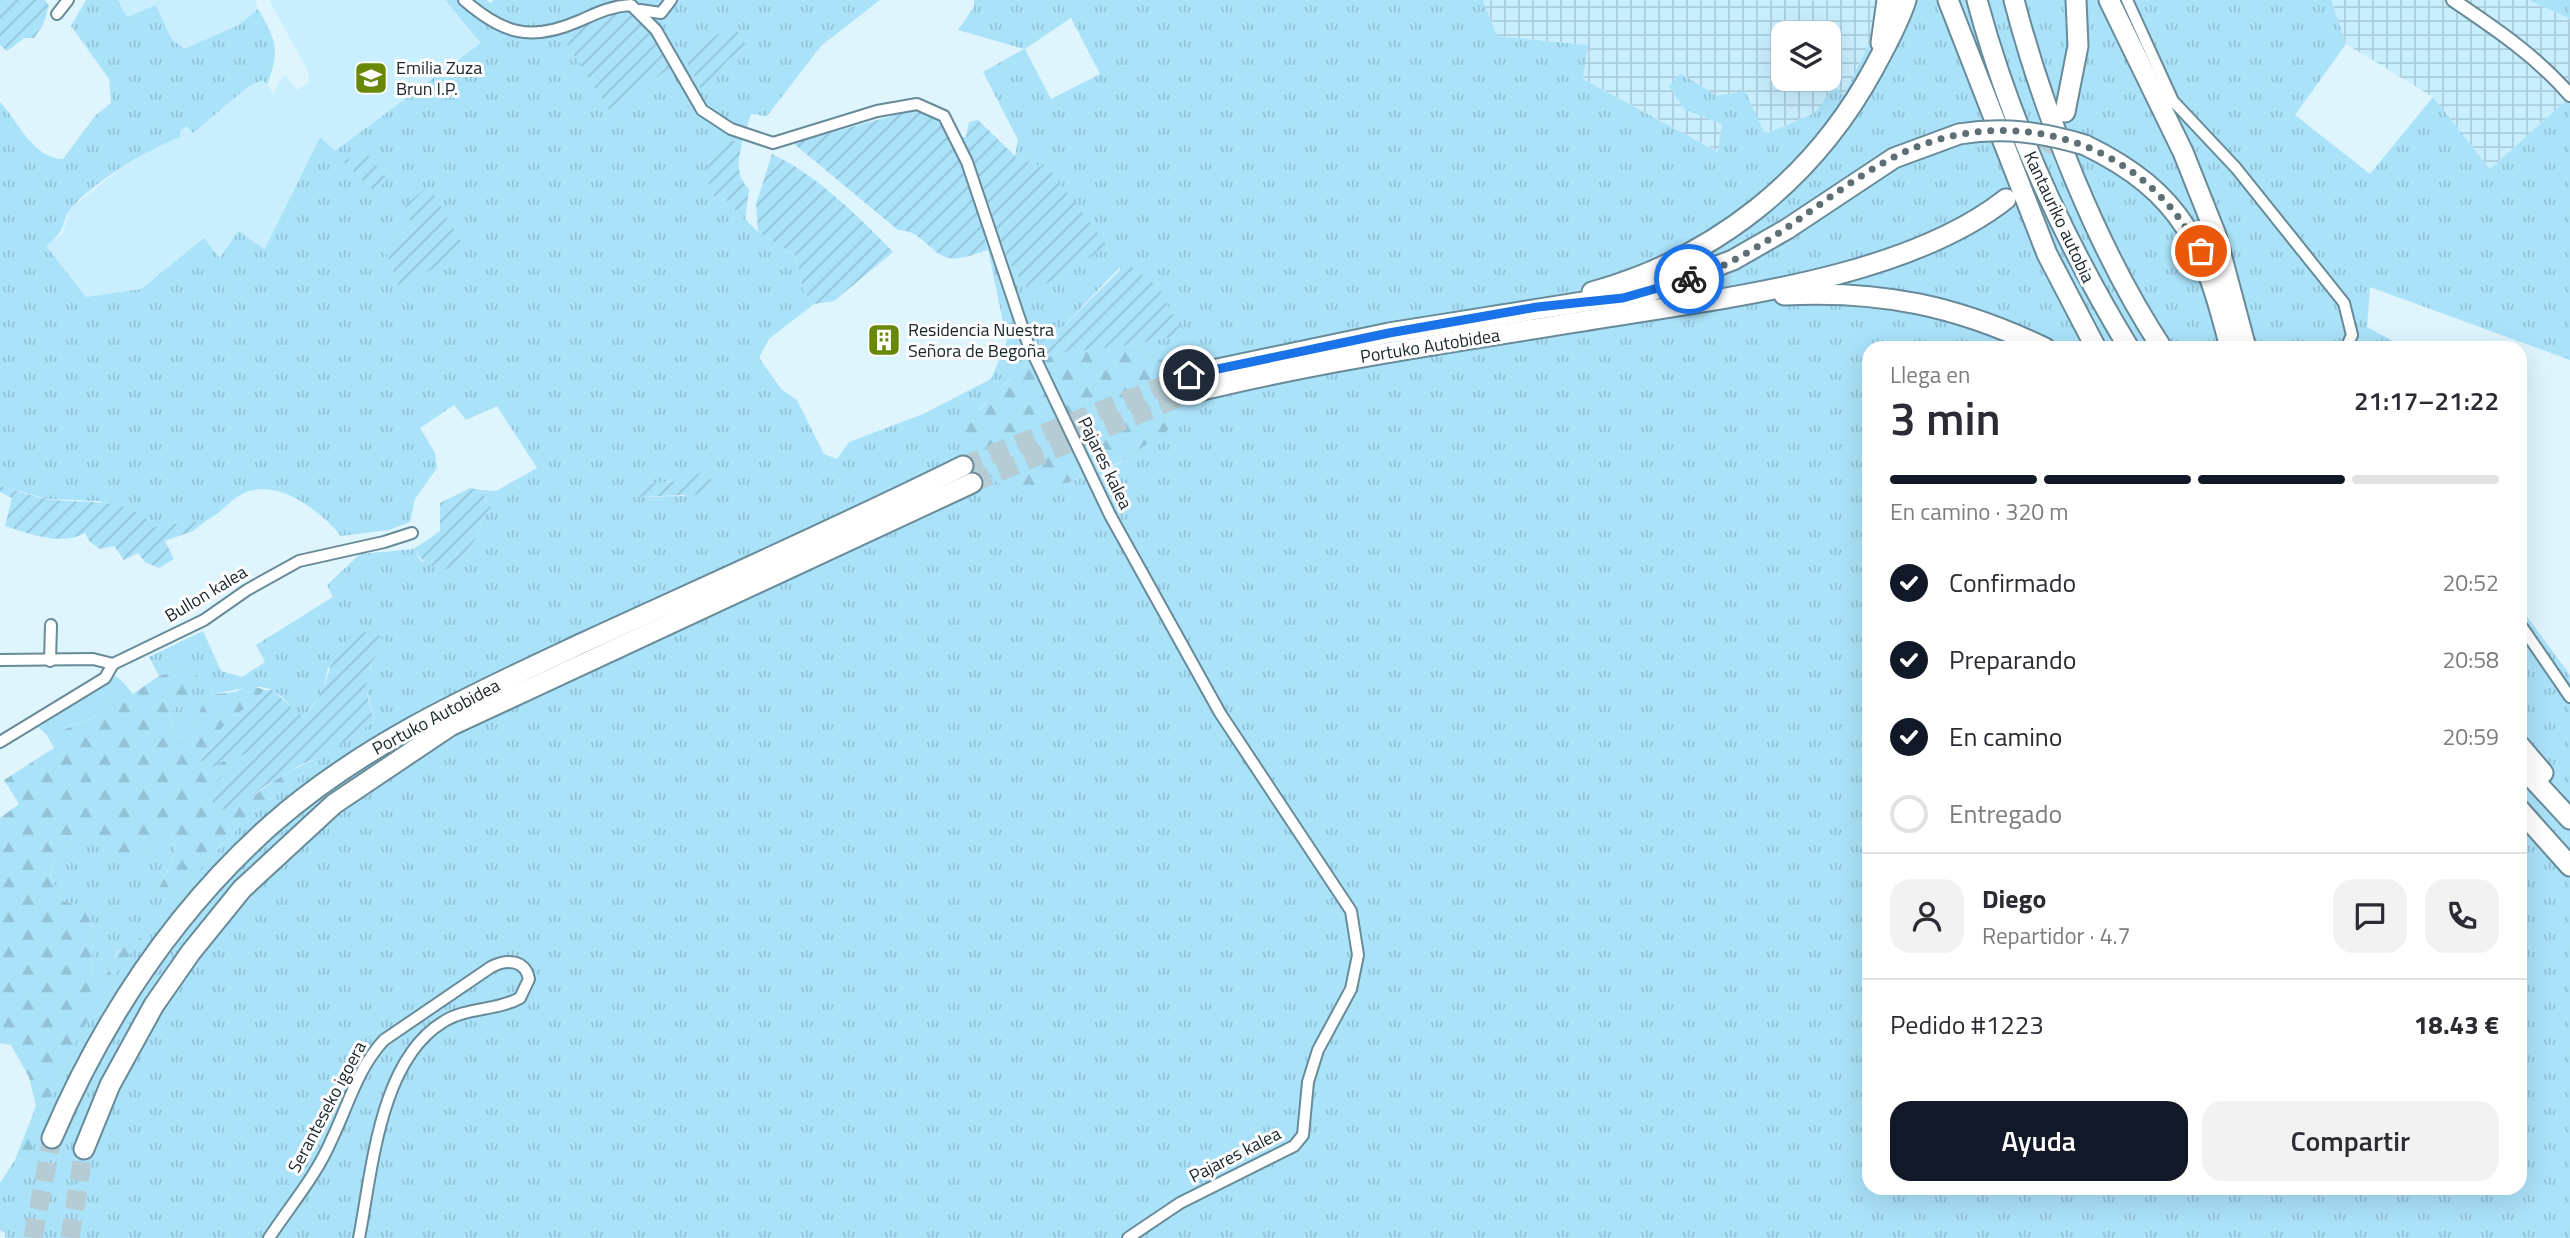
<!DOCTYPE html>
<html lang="es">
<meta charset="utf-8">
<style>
:root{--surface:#fff;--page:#f2f2f3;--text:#2b2b33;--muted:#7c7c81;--line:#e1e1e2;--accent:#111827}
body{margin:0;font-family:"Titillium Web",sans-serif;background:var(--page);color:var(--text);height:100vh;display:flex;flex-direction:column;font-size:26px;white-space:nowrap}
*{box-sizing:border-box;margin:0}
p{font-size:23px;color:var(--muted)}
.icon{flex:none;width:38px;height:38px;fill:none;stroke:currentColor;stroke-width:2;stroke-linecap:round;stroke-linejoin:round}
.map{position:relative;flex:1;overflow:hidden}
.panel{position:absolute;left:1862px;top:341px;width:665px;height:854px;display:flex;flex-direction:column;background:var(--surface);border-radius:21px;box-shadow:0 7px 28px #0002}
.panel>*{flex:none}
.buttons{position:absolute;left:1771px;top:21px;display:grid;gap:14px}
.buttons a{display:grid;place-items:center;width:70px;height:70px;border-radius:14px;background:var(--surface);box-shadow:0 7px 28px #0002;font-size:35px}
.pin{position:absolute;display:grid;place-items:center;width:60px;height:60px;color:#fff;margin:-30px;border:4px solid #fff;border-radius:50%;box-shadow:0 2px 7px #0007}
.courier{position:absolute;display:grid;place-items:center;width:70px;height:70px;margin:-35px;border:5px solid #1a73e8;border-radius:50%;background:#fff;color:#222;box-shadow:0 2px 9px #0007}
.summary em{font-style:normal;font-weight:600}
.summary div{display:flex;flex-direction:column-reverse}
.summary{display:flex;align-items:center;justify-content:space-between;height:119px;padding:0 28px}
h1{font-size:46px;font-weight:600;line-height:52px}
.bar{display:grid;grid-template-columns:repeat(4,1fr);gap:10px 7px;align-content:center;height:84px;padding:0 28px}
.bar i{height:9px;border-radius:5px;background:var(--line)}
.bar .current{background:var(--accent)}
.bar p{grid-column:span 4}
.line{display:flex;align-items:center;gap:18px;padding:0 28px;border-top:2px solid var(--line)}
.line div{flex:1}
.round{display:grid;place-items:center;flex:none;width:74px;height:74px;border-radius:21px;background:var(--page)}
ol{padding:0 28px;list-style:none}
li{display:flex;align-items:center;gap:21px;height:77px}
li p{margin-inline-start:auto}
li .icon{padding:7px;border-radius:50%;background:var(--accent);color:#fff;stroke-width:4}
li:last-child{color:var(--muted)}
li i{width:38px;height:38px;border:4px solid var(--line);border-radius:50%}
.button{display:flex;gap:14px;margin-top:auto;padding:14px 28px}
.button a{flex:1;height:80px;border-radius:21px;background:var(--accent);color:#fff;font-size:28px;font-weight:600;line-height:80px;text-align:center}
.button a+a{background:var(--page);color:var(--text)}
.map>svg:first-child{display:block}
</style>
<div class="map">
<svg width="2570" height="1238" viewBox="0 0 2570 1238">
<defs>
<pattern id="industrial-grid" width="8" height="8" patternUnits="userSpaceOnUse" patternTransform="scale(1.75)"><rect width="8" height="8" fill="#c9efff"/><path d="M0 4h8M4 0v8" fill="none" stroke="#accddb"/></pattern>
<pattern id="grass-tufts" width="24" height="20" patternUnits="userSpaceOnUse" patternTransform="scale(1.75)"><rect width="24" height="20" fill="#aae2f9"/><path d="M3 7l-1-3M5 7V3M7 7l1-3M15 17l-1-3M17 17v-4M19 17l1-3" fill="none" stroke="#92c2d6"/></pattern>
<pattern id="forest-firs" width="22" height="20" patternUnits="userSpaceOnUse" patternTransform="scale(1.75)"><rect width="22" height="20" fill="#aae2f9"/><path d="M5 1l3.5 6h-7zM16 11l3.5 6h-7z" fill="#92c2d6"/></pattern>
<pattern id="garden-furrows" width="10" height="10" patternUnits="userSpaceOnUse" patternTransform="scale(1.75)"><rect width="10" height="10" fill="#aae2f9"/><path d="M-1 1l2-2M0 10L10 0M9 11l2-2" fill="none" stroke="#92c2d6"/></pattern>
</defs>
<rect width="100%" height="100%" fill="#def5fe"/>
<g fill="#c9efff">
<path d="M 118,0 L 255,0 L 258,9 L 239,25 L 184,49 L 171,38 L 156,5 L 127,17 Z"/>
<path d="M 269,0 L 445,0 L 482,43 L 334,152 L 319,138 L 265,250 L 221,258 L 204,238 L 141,289 L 86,297 L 46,246 L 62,234 L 71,208 L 120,169 L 157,146 L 180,137 L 181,130 L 188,125 L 193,133 L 249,86 L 263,79 L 273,93 L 285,74 L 297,90 L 308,82 L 309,73 Z"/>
</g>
<g fill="url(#industrial-grid)" fill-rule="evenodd">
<path d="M 1483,0 L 1877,0 L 1877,6 L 1874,33 L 1844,95 L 1834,87 L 1815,113 L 1764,134 L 1725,97 L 1717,96 L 1681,73 L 1684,109 L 1722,124 L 1719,152 L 1583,79 L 1588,45 L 1497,36 ZM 1783,33 L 1829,33 L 1829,79 L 1783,79 Z"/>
<path d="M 2331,0 L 2529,0 L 2570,19 L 2570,97 L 2490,169 L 2433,97 L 2346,44 Z"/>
</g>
<g fill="url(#grass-tufts)" fill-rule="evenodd">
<path d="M 86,0 L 118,0 L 127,17 L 156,5 L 171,38 L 184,49 L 239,25 L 258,9 C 277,41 280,50 267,85 L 263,80 L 249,86 L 193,133 L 187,126 L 181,130 L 180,137 C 143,152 101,177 73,206 C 60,220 69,229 46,246 L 86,297 L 141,289 L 204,238 L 220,258 L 238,231 L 265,249 L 320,137 L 335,151 L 481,43 L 445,0 L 487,0 L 490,3 L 494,0 L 880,0 L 821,46 L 767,116 L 751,114 L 742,143 L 721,138 L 711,195 L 726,200 L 758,232 L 796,256 L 803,290 L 814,304 L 769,339 L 759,358 L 782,390 L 797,400 L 824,454 L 837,459 L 849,442 L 923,414 L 991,379 L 1007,341 L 988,250 L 949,137 L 966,137 L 1008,261 L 1066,194 L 1051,171 L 1015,156 L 1018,140 L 983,72 L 1024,49 L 958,30 L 974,7 L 974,0 L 1483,0 L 1497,36 L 1588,45 L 1583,79 L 1718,152 L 1722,124 L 1684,109 L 1669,87 L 1680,73 L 1717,96 L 1745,91 L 1765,134 L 1815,113 L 1834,86 L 1844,95 L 1874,33 L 1877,0 L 2331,0 L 2346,44 L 2295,115 L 2370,174 L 2433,97 L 2490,169 L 2570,97 L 2570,360 L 2370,287 L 2367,327 L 2406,348 L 1869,348 L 1869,1188 L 2520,1188 L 2520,607 L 2570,675 L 2570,1238 L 5,1238 L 5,1233 L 0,1230 L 0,1183 L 15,1160 L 29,1159 C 51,1081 91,1003 141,939 L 117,951 L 106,976 L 91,978 L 94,928 L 82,906 L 62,901 L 50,874 L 56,857 L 73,838 L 92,836 L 111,861 L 144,855 L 169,828 C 184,856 165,869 156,896 L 172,899 L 248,817 L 324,756 L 374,721 L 364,679 L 375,656 L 328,668 L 322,693 L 303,719 C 294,711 285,698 274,691 C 255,680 229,693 208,695 L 186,739 L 175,736 L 169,715 L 186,697 L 185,668 L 159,676 L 149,657 L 203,631 L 221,671 L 242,677 L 265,662 L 256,645 L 333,597 L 327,585 L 360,554 L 414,549 L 421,561 L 459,569 C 466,551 481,536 482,518 L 491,508 L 481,490 L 496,491 L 537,468 L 497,406 L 466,420 L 454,405 L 420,428 L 435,453 L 437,468 L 415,499 L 410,522 L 389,530 L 341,536 C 320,511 277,476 242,494 C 230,500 220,514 207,520 C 192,527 169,526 153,527 L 120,506 L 98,501 L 48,499 L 0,486 L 0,102 C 19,122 32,158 63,159 L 95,116 L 111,103 L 109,79 L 71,26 ZM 1071,18 L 1100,74 L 1051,99 L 1025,49 ZM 706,43 L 747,47 L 729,59 L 702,89 L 696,46 ZM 412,225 L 400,288 L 384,248 ZM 1119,268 L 1183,335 L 1131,345 L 1170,365 L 1136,450 L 1118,464 L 1070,482 L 979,409 L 1010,379 L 1047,358 L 1040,341 L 1059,331 ZM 668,481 L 680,481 L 685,496 L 639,497 Z"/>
<path d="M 2529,0 L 2570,0 L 2570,19 Z"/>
</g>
<g fill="url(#forest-firs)">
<path d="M 1131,345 L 1170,364 L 1170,429 L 1118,463 L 1070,482 L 1012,493 L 976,466 L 961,433 C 984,402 1018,365 1055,353 C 1077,345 1108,348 1131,345 Z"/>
<path d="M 185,668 L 198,676 L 186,697 L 169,715 L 175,736 L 185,739 L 208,695 L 235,692 L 249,685 L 265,690 L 245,709 L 229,718 L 201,759 L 213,766 L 229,758 L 253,752 L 242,763 L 241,807 C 265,785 293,767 324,756 L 248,817 L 172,899 L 156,896 C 165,870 184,856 169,828 L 144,855 L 124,864 L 111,861 L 92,837 L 73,838 L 56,857 L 50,874 L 62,901 L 82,906 L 94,928 L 91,977 L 106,976 C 114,958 120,941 142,938 C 92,1003 51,1081 29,1159 L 15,1160 L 36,1106 L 29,1077 L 11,1045 L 0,1043 L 0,818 L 19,804 L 4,780 L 54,748 L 47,735 C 75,725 117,715 123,682 L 133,694 L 159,676 Z"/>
</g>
<path fill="#aae2f9" d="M 116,676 L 123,682 C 117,715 74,725 47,735 L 37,726 Z"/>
<g fill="url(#garden-furrows)">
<path d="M 0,0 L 45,0 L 49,6 L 43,25 L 34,38 L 24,38 L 7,51 L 0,45 Z"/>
<path d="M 618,13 C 644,13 658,48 671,67 L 610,111 L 563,38 L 597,19 Z"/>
<path d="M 734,26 L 747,47 L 729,59 L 702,90 L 686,61 L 696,46 Z"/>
<path d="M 910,111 C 917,111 924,111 931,115 C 962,135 978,216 988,250 C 977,253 957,262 945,257 C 927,249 920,230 898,230 L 793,143 Z"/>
<path d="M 978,120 L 1015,156 L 1051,171 L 1108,247 L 1030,293 L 1008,261 L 966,137 L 969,122 Z"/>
<path d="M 721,138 L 742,143 C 738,162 735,174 749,189 L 745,221 L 726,200 L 711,195 C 705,168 707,161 721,138 Z"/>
<path d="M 366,153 L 386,177 L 377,194 L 343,161 Z"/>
<path d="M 772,154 C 817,175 858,216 893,252 L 834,301 L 814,304 L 803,290 L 796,256 L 758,232 L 756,204 Z"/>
<path d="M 429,186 L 465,249 L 400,289 L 384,248 L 412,225 L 405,205 Z"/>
<path d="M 1127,263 L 1158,287 L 1184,335 L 1131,345 L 1055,353 L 1047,358 L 1040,341 L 1059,331 Z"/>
<path d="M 705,472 L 714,483 L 706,494 L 638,497 L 641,488 C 654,482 664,482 677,481 C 686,480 695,474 705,472 Z"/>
<path d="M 0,486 C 15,490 31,496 47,499 C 84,505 127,494 153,527 L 207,520 L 193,531 L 165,541 L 174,559 L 159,568 L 145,562 L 138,553 L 124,560 L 114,546 L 100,549 L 90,542 L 85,533 C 61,546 30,534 5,526 L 12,498 L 0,492 Z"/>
<path d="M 470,488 L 481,490 L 491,508 L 482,518 C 481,536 466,551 459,569 C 438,569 426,569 414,549 L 440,531 L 440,503 Z"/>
<path d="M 375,631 L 386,643 C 360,672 364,686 374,721 L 324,756 L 302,764 L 262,788 L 241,807 L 217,810 L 208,792 L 219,779 L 252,753 L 229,758 L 213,767 L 200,760 L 229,718 L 245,709 L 265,690 L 272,690 L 304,718 C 310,710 318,701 322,691 C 335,659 335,634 375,631 Z"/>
</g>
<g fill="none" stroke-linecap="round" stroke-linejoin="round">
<g stroke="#b6ccd4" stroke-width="19" stroke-dasharray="19 10" stroke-linecap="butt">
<path d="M 2027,174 L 2059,123"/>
<path d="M 963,466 L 1189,375"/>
<path d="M 972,483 L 1190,393"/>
<path d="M 33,1238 L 52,1138"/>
<path d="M 70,1238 L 84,1149"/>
</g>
<defs>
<g id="minor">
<path d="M 464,0 C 503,34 531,42 579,21 C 597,13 611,6 631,5 L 656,30 L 702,110 L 731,129 L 773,143 L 877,111 L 917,104 L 944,116 L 967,162 L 1027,341 L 1110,515 L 1220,713 L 1351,911 L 1358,955 L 1351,989 L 1318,1050 L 1308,1082 L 1303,1135 L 1294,1146 L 1180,1203 L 1128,1238"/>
<path d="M 2127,0 L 2173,101 L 2236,168 L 2344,303 L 2352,335 L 2346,348"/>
<path d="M 640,10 L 661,13 L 671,0"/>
<path d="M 57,14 L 68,0"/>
<path d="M 2520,624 L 2570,697"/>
<path d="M 0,660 L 93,659 L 113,664"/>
<path d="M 50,661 L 51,625"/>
<path d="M 0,742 L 105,678 L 113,664 L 204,620 L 247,590 L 299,561 L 384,542 L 412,533"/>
<path d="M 269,1238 C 290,1206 316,1176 331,1141 C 348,1106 357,1069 384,1040 L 491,967 C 506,959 525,959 529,979 L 520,998 C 496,1011 466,1007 443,1022 C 379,1061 372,1172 359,1238"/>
</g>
<path id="tertiary" d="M 2453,0 C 2496,29 2536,56 2570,95"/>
<g id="motorway">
<path d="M 1948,0 L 2047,254 L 2096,348"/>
<path d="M 1977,0 C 2010,123 2063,239 2129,348"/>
<path d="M 2014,0 C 2043,112 2098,251 2162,348"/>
<path d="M 2109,0 L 2183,152 L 2216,235 L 2246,348"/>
<path d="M 1881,43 L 1887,0"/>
<path d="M 2065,112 L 2078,46 L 2076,0"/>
<path d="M 2085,145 C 2184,193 2205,248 2230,348"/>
<path d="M 1592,292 C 1715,258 1814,179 1874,68 C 1886,45 1898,25 1906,0"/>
<path d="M 1784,295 C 1882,290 1957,306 2045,348"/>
<path d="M 1189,375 L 1389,333 L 1652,291 L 1733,260 L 1787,229 L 1894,158 L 1959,134"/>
<path d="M 1190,393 C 1328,359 1468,340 1608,317 C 1731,297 1907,277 2006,199"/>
<path d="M 2520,746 L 2543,773"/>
<path d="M 2520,765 L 2570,819"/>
<path d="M 2520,810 L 2570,866"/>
<path d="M 52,1138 C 103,1019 174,911 272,824 C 364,743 476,693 585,642 C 711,584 838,528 963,466"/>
<path d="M 84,1149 L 110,1085 L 154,1005 L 191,952 L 242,889 L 334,804 L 450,726 L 972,483"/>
</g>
</defs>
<use href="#minor" stroke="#678b99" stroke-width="14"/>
<use href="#tertiary" stroke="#678b99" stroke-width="16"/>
<use href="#motorway" stroke="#678b99" stroke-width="23"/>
<use href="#minor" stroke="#fff" stroke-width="10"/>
<use href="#tertiary" stroke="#fff" stroke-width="12"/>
<use href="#motorway" stroke="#fff" stroke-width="19"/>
<defs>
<path id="motorway-bridge" d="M 1959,134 C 2004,127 2042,132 2085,145"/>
</defs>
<use href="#motorway-bridge" stroke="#678b99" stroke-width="23" stroke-linecap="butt"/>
<use href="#motorway-bridge" stroke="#fff" stroke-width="19"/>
</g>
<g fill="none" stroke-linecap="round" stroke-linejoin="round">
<path stroke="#5d6e75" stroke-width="7" stroke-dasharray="0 12.6" d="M 1689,279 C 1767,254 1823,194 1894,157 C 1984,111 2093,125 2163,199 C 2178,214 2189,233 2201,251"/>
<path stroke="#1a73e8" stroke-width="9" d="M 1189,375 L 1389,333 L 1537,307 L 1623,298 L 1689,279"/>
</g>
<defs>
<symbol id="school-square" viewBox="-11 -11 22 22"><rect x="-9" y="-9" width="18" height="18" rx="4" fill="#698906" stroke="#fdfdfd"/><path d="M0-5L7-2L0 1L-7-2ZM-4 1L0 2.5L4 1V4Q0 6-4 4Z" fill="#fff"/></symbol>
<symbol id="building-square" viewBox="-11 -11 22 22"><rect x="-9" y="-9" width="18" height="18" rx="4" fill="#698906" stroke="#fdfdfd"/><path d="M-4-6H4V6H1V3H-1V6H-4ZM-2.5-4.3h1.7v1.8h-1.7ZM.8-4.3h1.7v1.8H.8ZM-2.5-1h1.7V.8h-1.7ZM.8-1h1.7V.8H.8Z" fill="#fff"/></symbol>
</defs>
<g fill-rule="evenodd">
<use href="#school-square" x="352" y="59" width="38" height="38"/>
<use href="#building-square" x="865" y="321" width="38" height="38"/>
</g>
<g text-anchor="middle" stroke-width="6" stroke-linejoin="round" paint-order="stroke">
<g font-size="18" fill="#17262b" stroke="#fdfdfd" text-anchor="start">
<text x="396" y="74">Emilia Zuza<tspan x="396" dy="21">Brun I.P.</tspan></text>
<text x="908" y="336">Residencia Nuestra<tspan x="908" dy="21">Señora de Begoña</tspan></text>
</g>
<g font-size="18" fill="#17262b" stroke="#fdfdfd">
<text transform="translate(2059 217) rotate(65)" y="6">Kantauriko autobia</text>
<text transform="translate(1430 346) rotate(-9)" y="6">Portuko Autobidea</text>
<text transform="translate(1105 463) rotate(64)" y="6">Pajares kalea</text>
<text transform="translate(206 594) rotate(-31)" y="6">Bullon kalea</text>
<text transform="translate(436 717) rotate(-28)" y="6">Portuko Autobidea</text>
<text transform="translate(327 1107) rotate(-62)" y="6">Seranteseko igoera</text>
<text transform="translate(1235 1155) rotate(-27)" y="6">Pajares kalea</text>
</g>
</g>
</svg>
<div class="buttons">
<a><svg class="icon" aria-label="layers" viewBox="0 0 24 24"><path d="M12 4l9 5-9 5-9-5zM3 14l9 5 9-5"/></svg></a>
</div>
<div class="pin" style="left:2201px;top:251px;background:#ea580c"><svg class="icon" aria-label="bag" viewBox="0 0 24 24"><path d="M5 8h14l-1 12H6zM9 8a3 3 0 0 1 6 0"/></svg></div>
<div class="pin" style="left:1189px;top:375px;background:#1f2937"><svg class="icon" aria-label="home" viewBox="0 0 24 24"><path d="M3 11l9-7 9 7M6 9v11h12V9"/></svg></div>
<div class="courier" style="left:1689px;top:279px"><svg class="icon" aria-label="bike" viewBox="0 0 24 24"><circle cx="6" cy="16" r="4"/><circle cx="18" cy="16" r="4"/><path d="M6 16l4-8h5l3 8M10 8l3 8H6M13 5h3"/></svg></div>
<section class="panel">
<div class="summary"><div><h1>3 min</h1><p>Llega en</p></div><em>21:17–21:22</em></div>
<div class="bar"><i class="current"></i><i class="current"></i><i class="current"></i><i></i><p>En camino · 320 m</p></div>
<ol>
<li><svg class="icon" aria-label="check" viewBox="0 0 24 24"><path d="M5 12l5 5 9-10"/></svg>Confirmado<p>20:52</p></li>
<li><svg class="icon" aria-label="check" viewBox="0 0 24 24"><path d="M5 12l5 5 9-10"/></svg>Preparando<p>20:58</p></li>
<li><svg class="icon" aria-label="check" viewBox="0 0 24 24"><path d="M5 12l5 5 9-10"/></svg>En camino<p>20:59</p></li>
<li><i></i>Entregado</li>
</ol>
<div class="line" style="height:126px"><a class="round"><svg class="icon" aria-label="person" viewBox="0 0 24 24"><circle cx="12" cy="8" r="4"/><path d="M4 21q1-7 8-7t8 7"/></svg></a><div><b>Diego</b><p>Repartidor · 4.7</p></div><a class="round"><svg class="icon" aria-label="chat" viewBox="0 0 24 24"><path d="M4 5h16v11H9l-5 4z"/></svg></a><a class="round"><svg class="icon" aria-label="phone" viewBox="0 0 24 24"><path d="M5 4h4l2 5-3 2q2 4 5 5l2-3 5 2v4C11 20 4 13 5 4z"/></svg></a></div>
<div class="line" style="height:91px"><div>Pedido #1223</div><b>18.43 €</b></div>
<div class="button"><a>Ayuda</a><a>Compartir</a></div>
</section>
</div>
